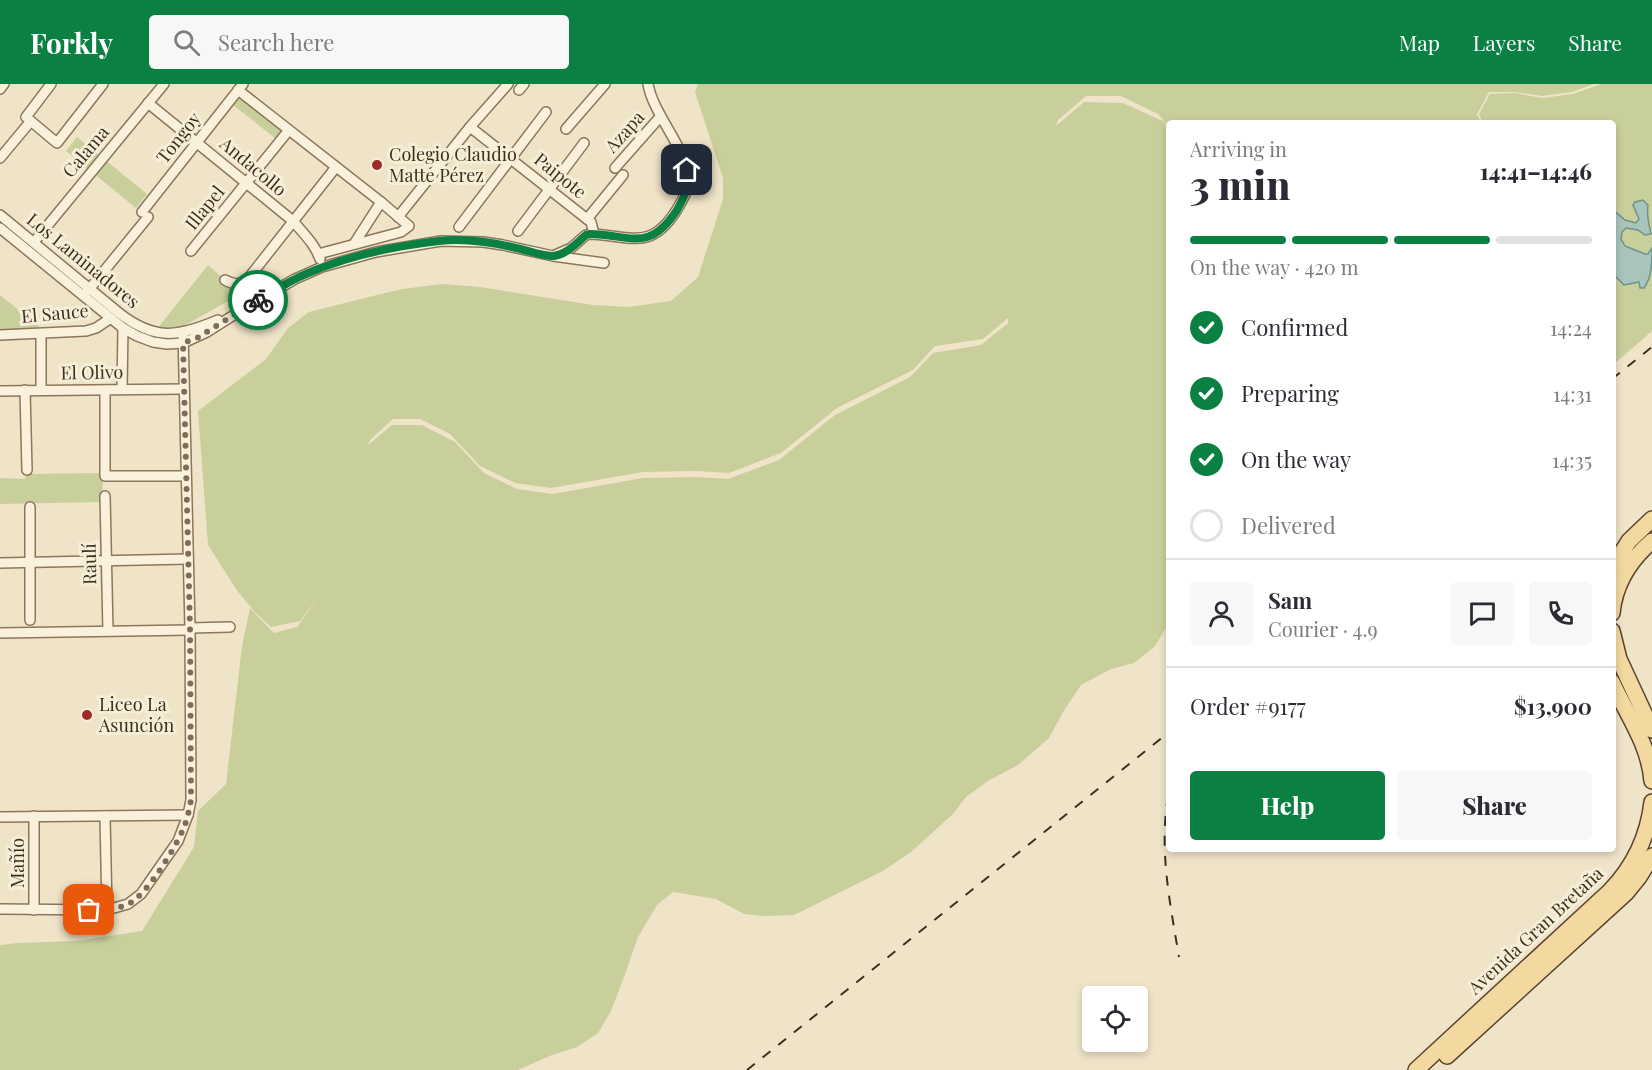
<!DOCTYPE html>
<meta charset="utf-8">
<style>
:root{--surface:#fff;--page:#f7f7f7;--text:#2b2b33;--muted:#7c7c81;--line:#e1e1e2;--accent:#0b8043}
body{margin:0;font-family:"Playfair Display",serif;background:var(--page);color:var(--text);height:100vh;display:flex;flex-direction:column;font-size:22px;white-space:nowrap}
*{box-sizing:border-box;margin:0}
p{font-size:20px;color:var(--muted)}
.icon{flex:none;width:33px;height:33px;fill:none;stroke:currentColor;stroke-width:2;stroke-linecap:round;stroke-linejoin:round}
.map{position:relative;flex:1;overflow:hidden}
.details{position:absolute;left:1166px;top:36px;width:450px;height:732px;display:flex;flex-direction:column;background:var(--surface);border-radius:6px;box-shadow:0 3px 9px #0003}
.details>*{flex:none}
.buttons{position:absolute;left:1082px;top:902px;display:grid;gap:12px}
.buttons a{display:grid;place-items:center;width:66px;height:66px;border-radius:6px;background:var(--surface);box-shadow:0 3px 9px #0003;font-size:30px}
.pin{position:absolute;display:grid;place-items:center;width:51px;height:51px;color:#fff;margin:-26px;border-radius:12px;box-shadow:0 3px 9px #0006}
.courier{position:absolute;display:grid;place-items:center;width:60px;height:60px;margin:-30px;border:4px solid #0b8043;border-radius:50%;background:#fff;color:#222;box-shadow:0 2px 8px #0007}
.head em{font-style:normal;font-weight:800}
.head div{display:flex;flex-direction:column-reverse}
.head{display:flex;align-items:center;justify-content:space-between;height:102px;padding:0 24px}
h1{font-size:39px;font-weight:800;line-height:45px}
.bar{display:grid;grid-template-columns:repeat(4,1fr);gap:9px 6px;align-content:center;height:72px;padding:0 24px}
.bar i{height:8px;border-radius:4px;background:var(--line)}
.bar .current{background:var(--accent)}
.bar p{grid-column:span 4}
.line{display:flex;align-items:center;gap:15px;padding:0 24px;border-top:2px solid var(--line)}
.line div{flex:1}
.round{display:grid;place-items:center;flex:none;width:63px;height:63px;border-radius:6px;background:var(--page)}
ol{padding:0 24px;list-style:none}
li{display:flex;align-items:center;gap:18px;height:66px}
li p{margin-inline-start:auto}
li .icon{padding:6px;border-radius:50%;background:var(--accent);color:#fff;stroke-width:4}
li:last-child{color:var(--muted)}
li i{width:33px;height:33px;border:3px solid var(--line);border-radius:50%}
.cta{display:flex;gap:12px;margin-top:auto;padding:12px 24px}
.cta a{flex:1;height:69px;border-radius:6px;background:var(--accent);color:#fff;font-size:24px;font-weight:800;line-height:69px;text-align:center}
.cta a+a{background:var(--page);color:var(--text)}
header{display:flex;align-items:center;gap:36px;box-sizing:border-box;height:84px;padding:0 30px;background:var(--accent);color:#fff}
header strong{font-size:28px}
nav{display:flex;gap:33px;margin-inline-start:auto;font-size:21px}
.search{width:420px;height:54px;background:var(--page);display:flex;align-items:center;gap:15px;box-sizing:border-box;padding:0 21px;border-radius:6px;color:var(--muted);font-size:22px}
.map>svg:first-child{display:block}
</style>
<header>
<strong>Forkly</strong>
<div class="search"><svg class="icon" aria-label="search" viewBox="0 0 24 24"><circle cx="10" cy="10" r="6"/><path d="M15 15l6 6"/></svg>Search here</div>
<nav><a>Map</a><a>Layers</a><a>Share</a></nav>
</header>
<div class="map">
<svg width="1652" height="986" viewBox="0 0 1652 986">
<rect width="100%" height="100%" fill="#f0e4c8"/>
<g fill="#c9cf9b" fill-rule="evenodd">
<path d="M 698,0 L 1594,0 L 1572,8 L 1542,12 L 1515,8 L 1489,8 L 1477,30 L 1481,39 L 1168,39 L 1168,42 L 1158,30 L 1121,12 L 1086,12 L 1058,36 L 1056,42 L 1084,18 L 1123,19 L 1163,37 L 1168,44 L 1168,540 L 1155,562 L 1134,579 L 1111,585 L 1081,601 L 1063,628 L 1049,654 L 1018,681 L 988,697 L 966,713 L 953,730 L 911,768 L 883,787 L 794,831 L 765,832 L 744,830 L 716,815 L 673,808 L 657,821 L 638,853 L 624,893 L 611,927 L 598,949 L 577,963 L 552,971 L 518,986 L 0,986 L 0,861 L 18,859 L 76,857 L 142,847 L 194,763 L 198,727 L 226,700 L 242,562 L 250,524 L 274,549 L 297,543 L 318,514 L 300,537 L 271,543 L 255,528 L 238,508 L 208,461 L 198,327 L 266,275 L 288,244 L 309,228 L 377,211 L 402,205 L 442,200 L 480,203 L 593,221 L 628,223 L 671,217 L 698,193 L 723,115 L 723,94 L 695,8 ZM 1008,234 L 1008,239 L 981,261 L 933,269 L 910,293 L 835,331 L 779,376 L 728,395 L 697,393 L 643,394 L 552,410 L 517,405 L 484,389 L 455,358 L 422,341 L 392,341 L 368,361 L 370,356 L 393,335 L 420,335 L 450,350 L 480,382 L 515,399 L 551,404 L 643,388 L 696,387 L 729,389 L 781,369 L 837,324 L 913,286 L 935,262 L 983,255 Z"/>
<path d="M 1601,0 L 1652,0 L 1652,247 L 1613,281 L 1612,39 L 1483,39 L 1479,30 L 1490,10 L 1515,9 L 1542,14 L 1573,10 Z"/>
<path d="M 244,3 L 289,39 L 276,55 L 232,20 Z"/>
<path d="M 77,53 L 147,110 L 136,124 L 66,67 Z"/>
<path d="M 208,181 L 225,196 L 241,199 L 252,183 L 267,195 L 182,243 L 157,245 Z"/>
<path d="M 0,211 L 47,249 L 0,250 Z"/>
<path d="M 103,389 L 102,418 L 0,420 L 0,394 L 25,395 L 26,390 Z"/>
</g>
<path fill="#a9c4bc" stroke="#6f938a" stroke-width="1.5" d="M 1643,116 L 1648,121 C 1646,134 1649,138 1651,150 L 1645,151 L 1638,146 L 1626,144 L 1622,148 L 1621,155 L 1625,162 L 1645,170 L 1648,170 L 1652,164 C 1652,178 1652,193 1644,204 L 1640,204 L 1639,198 L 1624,201 L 1613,190 L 1612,125 L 1625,136 L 1636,139 L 1639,135 L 1633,121 L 1635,118 Z"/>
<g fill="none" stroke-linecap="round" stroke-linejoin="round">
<defs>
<g id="street">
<path d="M 51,0 L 26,33 L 57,59 L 103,0"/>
<path d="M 0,5 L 4,0"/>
<path d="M 238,6 L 381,118 L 409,142 L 401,148 L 318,170"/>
<path d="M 519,6 L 524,0"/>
<path d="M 148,19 L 293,137 C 303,149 315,160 320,175"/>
<path d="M 470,43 L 587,135 L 591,138 L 594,150"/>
<path d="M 566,45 L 605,0"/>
<path d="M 0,74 L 30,38"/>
<path d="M 615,84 L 660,33"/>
<path d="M 142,128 L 243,0"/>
<path d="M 0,131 L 119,229 C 155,257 178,253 218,236"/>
<path d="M 398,133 L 470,43 L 508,0"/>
<path d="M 587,135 L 623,91"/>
<path d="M 459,143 L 546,28"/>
<path d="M 0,144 L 123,244 L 137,252 L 153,258 L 167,260 L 183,259 L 207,248 L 245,224 L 295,195 L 322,183 L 376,168 L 441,157 L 483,158 L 503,161 L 553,172 L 604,179"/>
<path d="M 518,147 L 584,59"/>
<path d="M 34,158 L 164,0"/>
<path d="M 354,160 L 381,118"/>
<path d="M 191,167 L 289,46"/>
<path d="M 555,171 L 571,164 L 586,151 L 590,150 C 629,151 650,168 676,127 C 681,119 686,111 688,102 C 694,73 653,32 648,0"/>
<path d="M 225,196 C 232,200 240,202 247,196 L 336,83"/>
<path d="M 87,208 L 148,133"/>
<path d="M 41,250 L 41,306"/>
<path d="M 0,251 L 86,247 L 96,244 L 111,234"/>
<path d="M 122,305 L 123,244"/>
<path d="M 25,306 L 27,386"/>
<path d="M 105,306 L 105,392 L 186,392"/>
<path d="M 0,307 L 184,305"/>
<path d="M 105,412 L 108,547"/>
<path d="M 30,423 L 30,536"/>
<path d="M 0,479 L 188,475"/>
<path d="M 190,544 L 230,543"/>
<path d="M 0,549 L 190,546"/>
<path d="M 34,732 L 34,826"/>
<path d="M 105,732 L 107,826"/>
<path d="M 0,733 L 188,731"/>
<path d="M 0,825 L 107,826 L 128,820 L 141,810 L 178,757 L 188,731 L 191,716 L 190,544 L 183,248"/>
</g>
<g id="primary">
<path d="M 1612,484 L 1629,457 L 1652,435"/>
<path d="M 1612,529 C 1615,499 1630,476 1652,457"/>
<path d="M 1612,547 L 1619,575 L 1652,646"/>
<path d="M 1612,598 C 1627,631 1649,660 1652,697"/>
<path d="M 1447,972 L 1626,809 L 1639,793 L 1652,772"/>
<path d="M 1416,986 L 1610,807 C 1634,782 1648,753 1652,718"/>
</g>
</defs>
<use href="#street" stroke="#8d765c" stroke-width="12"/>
<use href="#primary" stroke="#5b4430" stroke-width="18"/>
<use href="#street" stroke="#faf1dc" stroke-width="9"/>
<use href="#primary" stroke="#f3d9a0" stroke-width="15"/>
<g stroke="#3d2e20" stroke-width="2" stroke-dasharray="10 10" stroke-linecap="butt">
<path d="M 1612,295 L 1652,263"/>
<path d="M 1168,712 C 1159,767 1170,819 1179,873"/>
<path d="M 747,986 L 1168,649"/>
</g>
</g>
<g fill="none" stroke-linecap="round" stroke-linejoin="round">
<path stroke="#7c6e5b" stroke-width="6" stroke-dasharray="0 10.8" d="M 89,826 C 103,826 117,826 130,819 C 147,810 177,762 184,743 C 188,734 189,725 191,716 L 190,544 L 183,259 L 197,254 L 258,216"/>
<path stroke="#0b8043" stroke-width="8" d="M 258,216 C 274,207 289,197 306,190 C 347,172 395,162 439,157 C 465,154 491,158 516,164 C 527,166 541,172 552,172 C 565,172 577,159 586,151 L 590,150 C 631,151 649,169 677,126 C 685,112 690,102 687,86"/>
</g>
<g fill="#9e2a2b" stroke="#f7eed8" stroke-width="2">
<circle cx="377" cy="81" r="6"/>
<circle cx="87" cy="631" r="6"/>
</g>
<g text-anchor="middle" stroke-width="6" stroke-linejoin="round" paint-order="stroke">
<g font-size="18" fill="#3d2e20" stroke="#f7eed8">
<text transform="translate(625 48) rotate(-48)" y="6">Azapa</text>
<text transform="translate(179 54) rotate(-52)" y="6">Tongoy</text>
<text transform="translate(86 68) rotate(-50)" y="6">Calama</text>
<text transform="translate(253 83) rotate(40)" y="6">Andacollo</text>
<text transform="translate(560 92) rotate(39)" y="6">Paipote</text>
<text transform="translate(205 124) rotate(-51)" y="6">Illapel</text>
<text transform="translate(83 177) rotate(39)" y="6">Los Laminadores</text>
<text transform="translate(55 230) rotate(-5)" y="6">El Sauce</text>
<text transform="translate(92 289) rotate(-1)" y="6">El Olivo</text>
<text transform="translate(90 480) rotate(-91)" y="6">Raulí</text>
<text transform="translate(18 779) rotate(-90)" y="6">Mañío</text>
<text transform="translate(1536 847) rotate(-43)" y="6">Avenida Gran Bretaña</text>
</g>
<g font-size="18" fill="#3d2e20" stroke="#f7eed8" text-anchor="start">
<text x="389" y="77">Colegio Claudio<tspan x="389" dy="21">Matte Pérez</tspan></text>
<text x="99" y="627">Liceo La<tspan x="99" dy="21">Asunción</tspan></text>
</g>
</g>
</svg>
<div class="buttons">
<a><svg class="icon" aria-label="locate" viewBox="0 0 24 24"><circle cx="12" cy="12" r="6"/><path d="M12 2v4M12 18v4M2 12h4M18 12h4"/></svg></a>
</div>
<div class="pin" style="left:89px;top:826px;background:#ea580c"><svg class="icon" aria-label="bag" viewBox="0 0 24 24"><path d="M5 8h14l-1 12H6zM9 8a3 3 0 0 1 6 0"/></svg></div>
<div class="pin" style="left:687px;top:86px;background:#1f2937"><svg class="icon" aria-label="home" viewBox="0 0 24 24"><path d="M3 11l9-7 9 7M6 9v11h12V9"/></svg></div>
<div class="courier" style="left:258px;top:216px"><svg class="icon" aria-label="bike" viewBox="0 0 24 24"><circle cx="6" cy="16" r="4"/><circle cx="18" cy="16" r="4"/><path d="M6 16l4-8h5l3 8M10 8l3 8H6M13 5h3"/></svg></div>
<section class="details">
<div class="head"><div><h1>3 min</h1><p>Arriving in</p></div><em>14:41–14:46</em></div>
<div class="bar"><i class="current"></i><i class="current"></i><i class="current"></i><i></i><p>On the way · 420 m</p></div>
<ol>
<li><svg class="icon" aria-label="check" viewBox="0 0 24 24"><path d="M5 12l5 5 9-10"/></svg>Confirmed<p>14:24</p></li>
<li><svg class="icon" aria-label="check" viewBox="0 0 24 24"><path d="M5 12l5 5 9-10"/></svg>Preparing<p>14:31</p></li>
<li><svg class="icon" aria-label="check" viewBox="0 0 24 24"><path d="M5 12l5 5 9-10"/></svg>On the way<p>14:35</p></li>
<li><i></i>Delivered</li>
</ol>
<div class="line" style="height:108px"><a class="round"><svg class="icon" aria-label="person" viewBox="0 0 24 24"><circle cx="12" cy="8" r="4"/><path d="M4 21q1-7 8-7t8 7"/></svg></a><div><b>Sam</b><p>Courier · 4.9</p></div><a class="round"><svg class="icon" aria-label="chat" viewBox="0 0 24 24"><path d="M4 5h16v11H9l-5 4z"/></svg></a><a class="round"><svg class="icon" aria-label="phone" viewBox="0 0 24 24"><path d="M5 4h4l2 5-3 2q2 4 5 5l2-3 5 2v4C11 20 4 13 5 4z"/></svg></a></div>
<div class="line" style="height:78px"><div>Order #9177</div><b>$13,900</b></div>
<div class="cta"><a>Help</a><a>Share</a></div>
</section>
</div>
